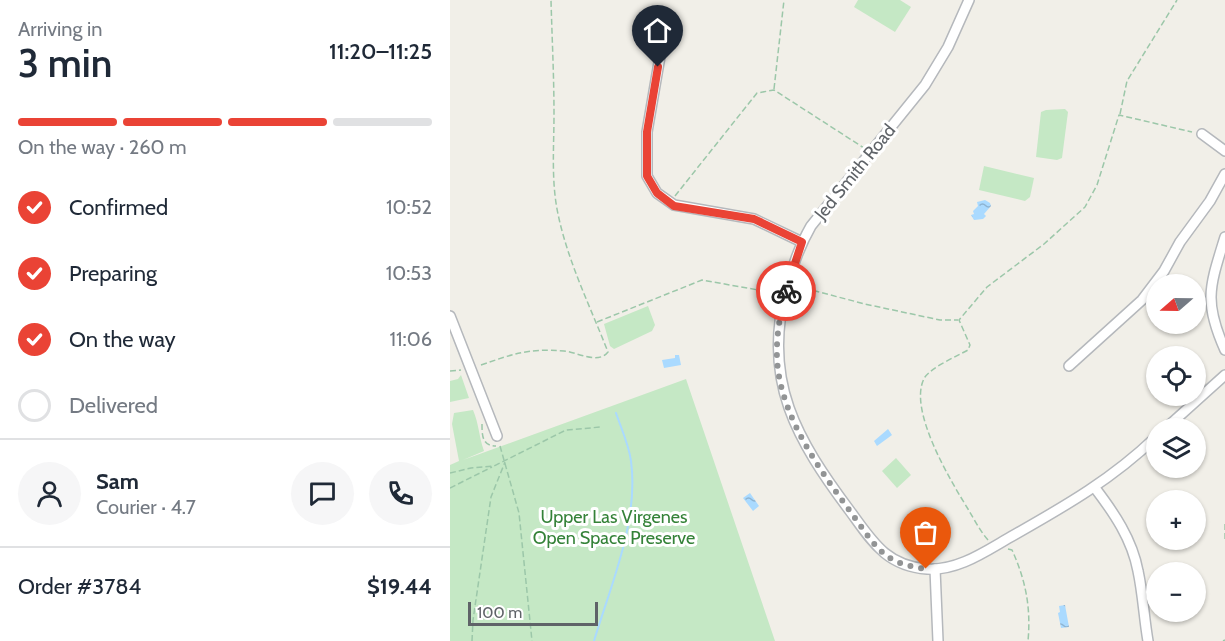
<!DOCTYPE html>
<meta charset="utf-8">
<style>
:root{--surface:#fff;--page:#f6f6f7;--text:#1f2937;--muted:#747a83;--line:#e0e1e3;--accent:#ea4335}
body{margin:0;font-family:Cabin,sans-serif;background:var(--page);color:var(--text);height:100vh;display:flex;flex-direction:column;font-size:22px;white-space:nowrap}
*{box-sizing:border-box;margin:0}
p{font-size:20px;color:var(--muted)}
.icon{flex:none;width:33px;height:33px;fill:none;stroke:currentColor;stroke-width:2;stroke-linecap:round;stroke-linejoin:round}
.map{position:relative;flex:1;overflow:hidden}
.drawer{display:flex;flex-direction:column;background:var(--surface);width:450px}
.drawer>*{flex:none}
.needle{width:39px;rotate:250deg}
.buttons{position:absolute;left:696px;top:274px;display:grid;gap:12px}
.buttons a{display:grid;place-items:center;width:60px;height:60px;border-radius:50%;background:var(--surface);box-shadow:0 2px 4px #0004;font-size:30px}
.scale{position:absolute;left:18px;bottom:15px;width:130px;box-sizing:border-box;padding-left:6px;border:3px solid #5f6368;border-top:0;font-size:16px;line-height:21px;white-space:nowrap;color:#5f6368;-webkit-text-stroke:4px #fff;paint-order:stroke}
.pin{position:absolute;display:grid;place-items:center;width:51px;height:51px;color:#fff;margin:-62px -26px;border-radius:50% 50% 50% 0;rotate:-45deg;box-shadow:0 0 6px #0007}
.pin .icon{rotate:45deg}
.courier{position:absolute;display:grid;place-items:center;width:60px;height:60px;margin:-30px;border:4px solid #ea4335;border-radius:50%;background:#fff;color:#222;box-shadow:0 2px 8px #0007}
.overview em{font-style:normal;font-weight:600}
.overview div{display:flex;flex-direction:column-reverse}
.overview{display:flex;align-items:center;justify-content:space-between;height:102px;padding:0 18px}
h1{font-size:39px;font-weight:600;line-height:45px}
.bar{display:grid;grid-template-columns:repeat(4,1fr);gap:9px 6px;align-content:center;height:72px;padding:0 18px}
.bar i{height:8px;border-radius:4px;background:var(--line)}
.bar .active{background:var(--accent)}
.bar p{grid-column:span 4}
.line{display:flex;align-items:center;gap:15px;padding:0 18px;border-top:2px solid var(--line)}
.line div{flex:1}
.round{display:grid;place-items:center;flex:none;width:63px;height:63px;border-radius:32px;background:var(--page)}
ol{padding:0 18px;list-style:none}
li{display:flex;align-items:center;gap:18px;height:66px}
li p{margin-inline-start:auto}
li .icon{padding:6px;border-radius:50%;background:var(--accent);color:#fff;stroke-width:4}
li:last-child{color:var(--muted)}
li i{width:33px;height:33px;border:3px solid var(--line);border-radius:50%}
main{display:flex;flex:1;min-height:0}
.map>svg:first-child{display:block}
</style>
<main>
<section class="drawer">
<div class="overview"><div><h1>3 min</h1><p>Arriving in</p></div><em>11:20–11:25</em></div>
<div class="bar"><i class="active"></i><i class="active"></i><i class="active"></i><i></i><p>On the way · 260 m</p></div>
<ol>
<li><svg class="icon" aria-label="check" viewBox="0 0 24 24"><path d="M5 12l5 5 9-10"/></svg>Confirmed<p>10:52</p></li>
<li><svg class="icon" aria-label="check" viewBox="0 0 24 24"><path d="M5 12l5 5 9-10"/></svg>Preparing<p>10:53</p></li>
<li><svg class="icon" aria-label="check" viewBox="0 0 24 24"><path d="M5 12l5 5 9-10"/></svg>On the way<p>11:06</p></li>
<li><i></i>Delivered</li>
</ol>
<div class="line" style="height:108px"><a class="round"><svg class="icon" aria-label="person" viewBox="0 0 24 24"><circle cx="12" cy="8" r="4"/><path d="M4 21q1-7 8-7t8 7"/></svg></a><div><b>Sam</b><p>Courier · 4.7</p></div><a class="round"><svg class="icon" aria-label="chat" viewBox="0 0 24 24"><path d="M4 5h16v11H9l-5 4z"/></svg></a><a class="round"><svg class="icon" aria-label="phone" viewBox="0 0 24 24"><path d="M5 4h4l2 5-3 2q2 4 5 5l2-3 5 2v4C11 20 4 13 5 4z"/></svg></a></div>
<div class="line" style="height:78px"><div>Order #3784</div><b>$19.44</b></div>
</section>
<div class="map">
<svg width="775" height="641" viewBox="0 0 775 641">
<defs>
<pattern id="water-ripples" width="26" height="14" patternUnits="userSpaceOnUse" patternTransform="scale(1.5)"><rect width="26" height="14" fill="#aadaff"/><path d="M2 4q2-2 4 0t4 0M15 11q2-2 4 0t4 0" fill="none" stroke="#8eb4d2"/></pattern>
</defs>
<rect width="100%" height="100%" fill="#f1efe8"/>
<g fill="#c5e8c5">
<path d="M 408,0 L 450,0 L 461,7 L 445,32 L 404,7 Z"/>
<path d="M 615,109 L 618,112 L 612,158 L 607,160 L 586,157 L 591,112 L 596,110 Z"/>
<path d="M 534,166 L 584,178 L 580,197 L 575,201 L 529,190 Z"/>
<path d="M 198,306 L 205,325 L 202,331 L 164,349 L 160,346 L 154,324 Z"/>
<path d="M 11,375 L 19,398 L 0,402 L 0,381 L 8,379 Z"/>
<path d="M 236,379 L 325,641 L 0,641 L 0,465 L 9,461 L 2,424 L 4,413 L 23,410 C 29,424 29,437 34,451 L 13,460 Z"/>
<path d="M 446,458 L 461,475 L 447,488 L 432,471 Z"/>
</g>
<g fill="url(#water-ripples)">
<path d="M 535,200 L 540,203 L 541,206 L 534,214 L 536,216 L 533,219 L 524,220 L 521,215 L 524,214 L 523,211 L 528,206 L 527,202 Z"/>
<path d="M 225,355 L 229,355 L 231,365 L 214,368 L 212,360 L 225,358 Z"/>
<path d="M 438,429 L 442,435 L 427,446 L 424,441 Z"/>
<path d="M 300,493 L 309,506 L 303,511 L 293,498 Z"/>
<path d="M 615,605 L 619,627 L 611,628 L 608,613 L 610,612 L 609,606 Z"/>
</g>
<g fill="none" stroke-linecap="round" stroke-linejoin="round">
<path stroke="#aadaff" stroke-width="2" d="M 144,641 C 161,584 189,522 181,461 C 179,445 171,428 166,413"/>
<defs>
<g id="minor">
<path d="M 519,0 L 498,47 L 475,85 L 361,226 C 349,247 342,267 336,290 C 312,381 347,440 400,511 C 422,541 436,566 477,569 C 509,571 537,550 564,535 C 617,505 662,479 706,437"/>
<path d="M 212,45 L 197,132 L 197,176 L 207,193 L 224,205 L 304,219 L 352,242"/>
<path d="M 752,134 L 775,151"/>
<path d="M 775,237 C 760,286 753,301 775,350"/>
<path d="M 0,316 L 47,436"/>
<path d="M 619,366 L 692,300 L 714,271 L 730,242 L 760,201 L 775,174"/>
<path d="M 715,429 L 775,375"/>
<path d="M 645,488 C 664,513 682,539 688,571 C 693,594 694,618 698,641"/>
<path d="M 485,569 L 488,641"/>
</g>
</defs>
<use href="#minor" stroke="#b5b8bc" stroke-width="12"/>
<g stroke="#9cc7a9" stroke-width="1.5" stroke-dasharray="6 3" stroke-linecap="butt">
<path d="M 324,89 L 334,0"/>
<path d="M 670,114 L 677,81 L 727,0"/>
<path d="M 225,196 L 307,93 L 324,90 L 414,148"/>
<path d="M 346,286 L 415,304 L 490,320 L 508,320"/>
<path d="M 147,322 L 252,280 L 325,293"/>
<path d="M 31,365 C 63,354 78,348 114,351 C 127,352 148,365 158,352 C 140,306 118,262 108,214 C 101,181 104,148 104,114 C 104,76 102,38 101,0"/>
<path d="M 0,371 L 11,370"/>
<path d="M 32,424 C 32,435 32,446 46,446"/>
<path d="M 50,446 L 69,513 L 82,641"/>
<path d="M 0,473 L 21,468 L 44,466 L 116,430 L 151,427"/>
<path d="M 0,488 L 42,467"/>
<path d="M 775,524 L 775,539"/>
<path d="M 538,540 C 530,531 524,519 518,509 C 502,483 456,408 475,377 C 482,367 507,356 518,350 L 520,345 L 509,320 L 537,287 L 594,244 L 635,207 L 647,185 L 669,115 L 742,132"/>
<path d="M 558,549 L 562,550 C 576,581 581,608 578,641"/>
<path d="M 22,641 L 23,620 L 41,497 L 55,462"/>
<path d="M 773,641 L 775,640"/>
</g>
<use href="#minor" stroke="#fff" stroke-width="9"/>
</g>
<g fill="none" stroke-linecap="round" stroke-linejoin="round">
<path stroke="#929495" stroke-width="6" stroke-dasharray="0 10.8" d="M 336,291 C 330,313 326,337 327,359 C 330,416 370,470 402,514 C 413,528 422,545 437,556 C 448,564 462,567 476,569"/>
<path stroke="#ea4335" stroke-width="8" d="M 208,67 L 197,132 L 197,176 L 207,193 L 224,206 L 304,219 L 352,242 L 336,291"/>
</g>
<g text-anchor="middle" stroke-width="6" stroke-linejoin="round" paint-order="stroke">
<g font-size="18" fill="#5f6368" stroke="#fff">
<text transform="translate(405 172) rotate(-51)" y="6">Jed Smith Road</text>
</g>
<g font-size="18" fill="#348238" stroke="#fff">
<text x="164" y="523">Upper Las Virgenes<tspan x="164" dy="21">Open Space Preserve</tspan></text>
</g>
</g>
</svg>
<div class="buttons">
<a><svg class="needle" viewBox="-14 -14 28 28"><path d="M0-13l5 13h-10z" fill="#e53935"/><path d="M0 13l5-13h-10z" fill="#747a83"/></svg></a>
<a><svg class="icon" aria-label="locate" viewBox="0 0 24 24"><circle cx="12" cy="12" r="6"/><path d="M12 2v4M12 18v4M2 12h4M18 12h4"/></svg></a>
<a><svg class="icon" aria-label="layers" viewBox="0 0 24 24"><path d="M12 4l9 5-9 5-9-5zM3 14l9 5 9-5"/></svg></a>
<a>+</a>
<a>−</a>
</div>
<div class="scale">100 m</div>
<div class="pin" style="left:476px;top:569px;background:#ea580c"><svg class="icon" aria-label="bag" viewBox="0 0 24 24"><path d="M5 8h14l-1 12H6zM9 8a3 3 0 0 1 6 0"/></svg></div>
<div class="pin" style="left:208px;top:67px;background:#1f2937"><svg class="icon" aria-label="home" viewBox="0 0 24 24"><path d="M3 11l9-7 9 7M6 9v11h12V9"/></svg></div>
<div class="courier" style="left:336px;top:291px"><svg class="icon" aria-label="bike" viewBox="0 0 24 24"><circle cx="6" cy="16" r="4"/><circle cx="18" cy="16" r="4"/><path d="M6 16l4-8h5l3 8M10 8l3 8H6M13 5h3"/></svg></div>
</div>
</main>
